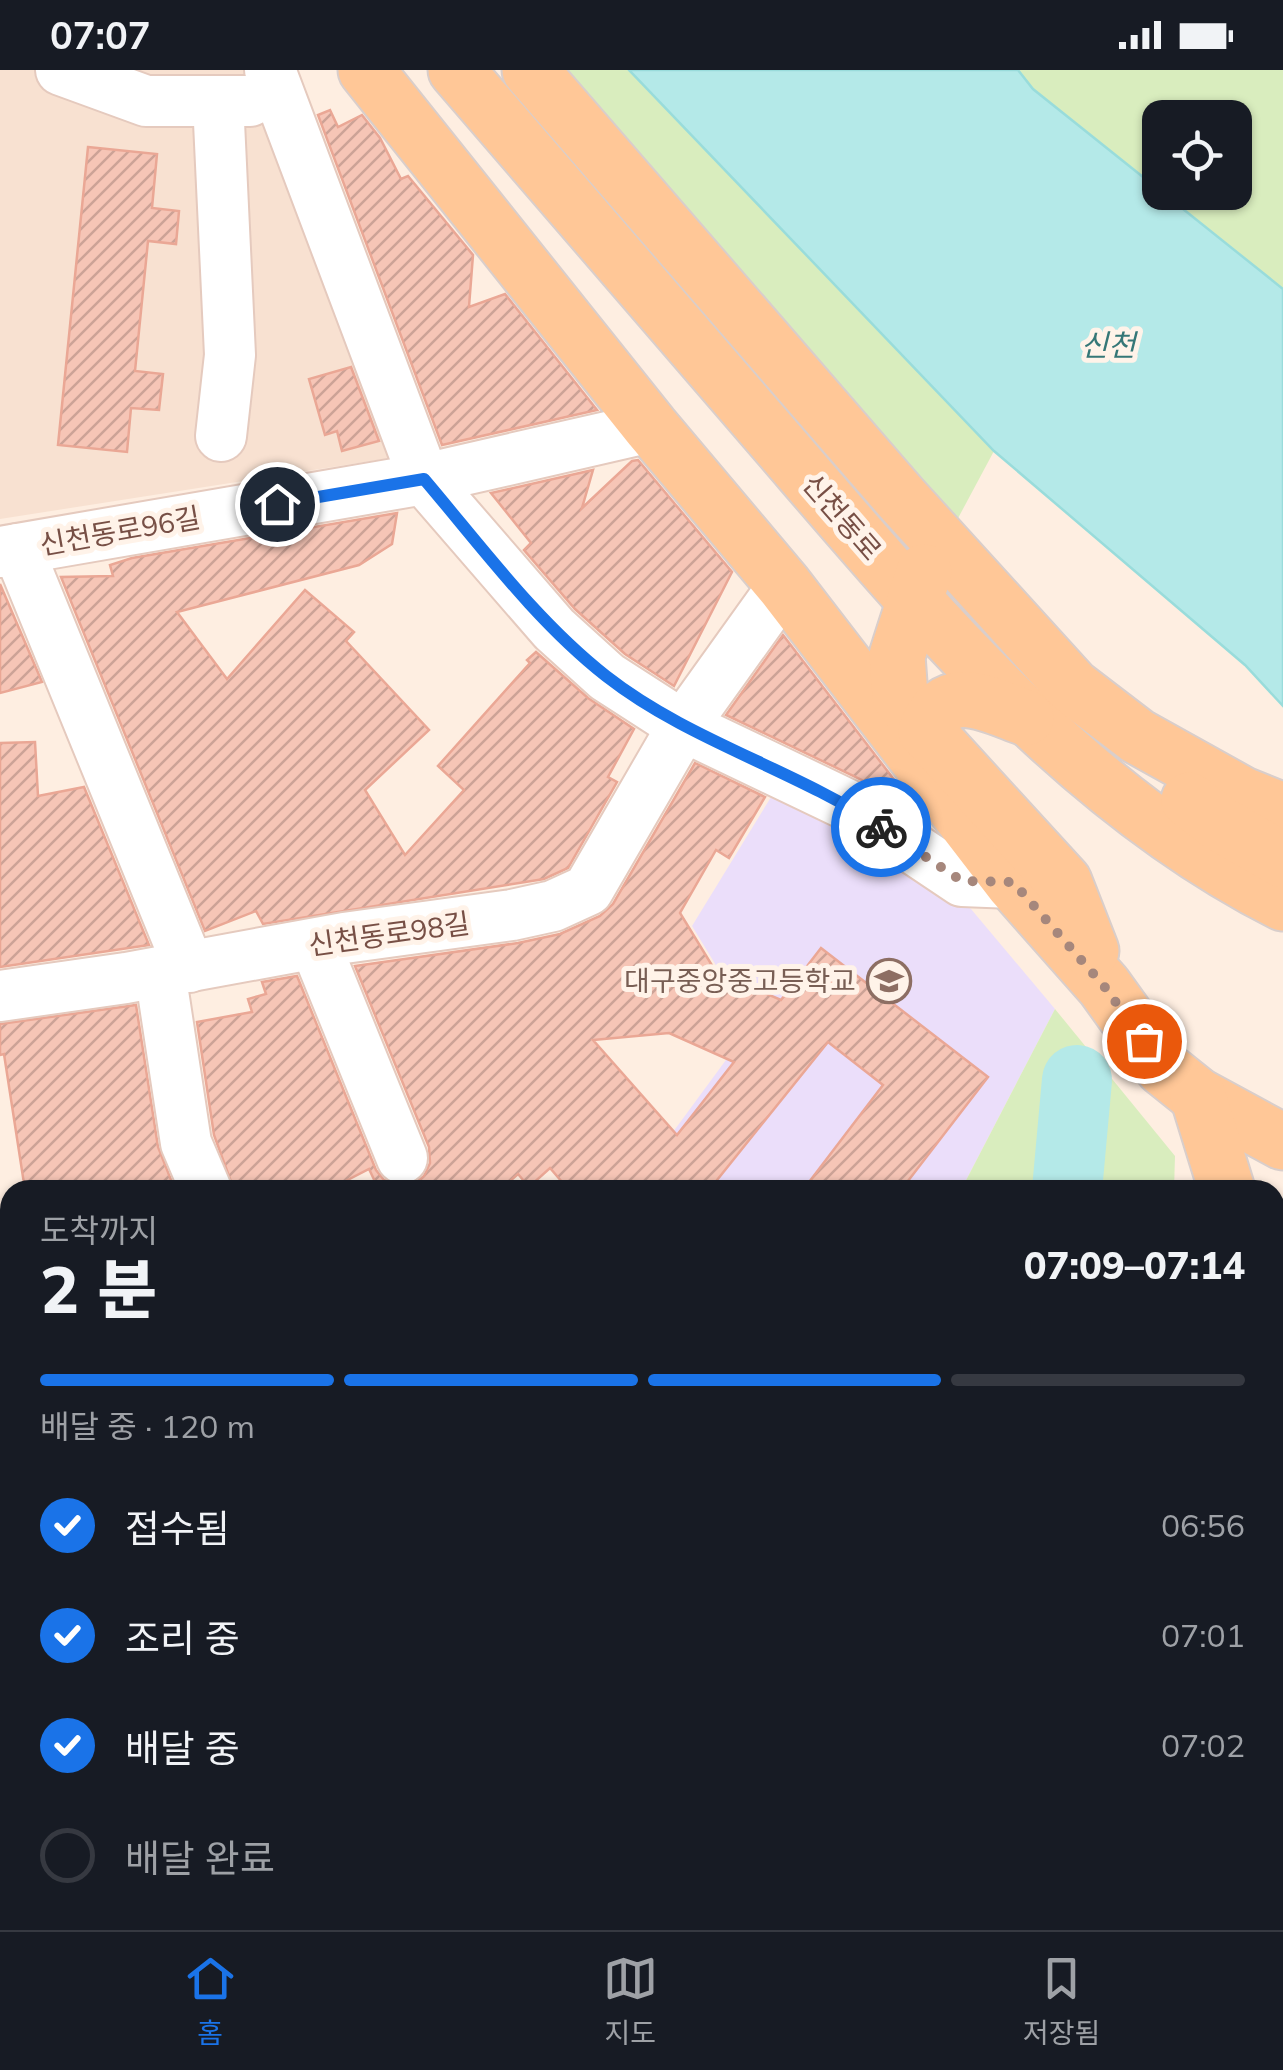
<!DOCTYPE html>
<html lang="ko">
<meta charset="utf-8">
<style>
:root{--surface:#171b24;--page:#20242c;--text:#f1f3f6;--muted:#9ea1a6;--line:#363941;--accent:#1a73e8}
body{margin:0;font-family:Mulish,"Noto Sans KR",sans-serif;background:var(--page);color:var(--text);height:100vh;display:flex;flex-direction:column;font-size:38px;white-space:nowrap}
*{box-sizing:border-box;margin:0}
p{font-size:32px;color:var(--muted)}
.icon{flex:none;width:55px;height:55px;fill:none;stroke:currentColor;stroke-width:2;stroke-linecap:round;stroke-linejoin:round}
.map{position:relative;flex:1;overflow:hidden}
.side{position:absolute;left:0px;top:1110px;width:1285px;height:750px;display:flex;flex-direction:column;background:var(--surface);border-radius:30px 30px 0 0;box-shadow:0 2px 8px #0004}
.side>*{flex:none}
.controls{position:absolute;left:1142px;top:30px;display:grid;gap:20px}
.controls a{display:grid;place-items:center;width:110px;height:110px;border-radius:20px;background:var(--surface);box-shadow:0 2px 8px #0004;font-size:50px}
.pin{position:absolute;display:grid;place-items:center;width:85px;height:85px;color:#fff;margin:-42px;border:5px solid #fff;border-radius:50%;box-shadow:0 2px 10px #0007}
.courier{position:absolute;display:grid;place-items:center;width:100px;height:100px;margin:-50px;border:8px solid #1a73e8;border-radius:50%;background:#fff;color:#222;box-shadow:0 2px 12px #0007}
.headline em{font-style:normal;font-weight:800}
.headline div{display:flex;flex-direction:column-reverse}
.headline{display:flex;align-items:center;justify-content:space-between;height:170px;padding:0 40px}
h1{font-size:65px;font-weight:800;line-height:75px}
.bar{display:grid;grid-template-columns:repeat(4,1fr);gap:15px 10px;align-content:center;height:120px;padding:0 40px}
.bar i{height:12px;border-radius:8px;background:var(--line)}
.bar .selected{background:var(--accent)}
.bar p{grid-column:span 4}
ol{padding:0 40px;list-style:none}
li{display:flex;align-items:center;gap:30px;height:110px}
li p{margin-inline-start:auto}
li .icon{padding:10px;border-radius:50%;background:var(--accent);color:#fff;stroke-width:4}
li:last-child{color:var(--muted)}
li i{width:55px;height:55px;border:5px solid var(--line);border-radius:50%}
.status{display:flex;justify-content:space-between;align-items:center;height:70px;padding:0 50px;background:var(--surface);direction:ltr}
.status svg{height:28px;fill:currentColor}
.dock{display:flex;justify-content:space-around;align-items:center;height:140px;border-top:2px solid var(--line);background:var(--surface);font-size:28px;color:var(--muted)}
.dock a{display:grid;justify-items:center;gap:5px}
.dock .selected{color:var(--accent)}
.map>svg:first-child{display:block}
</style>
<div class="status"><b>07:07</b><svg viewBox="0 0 49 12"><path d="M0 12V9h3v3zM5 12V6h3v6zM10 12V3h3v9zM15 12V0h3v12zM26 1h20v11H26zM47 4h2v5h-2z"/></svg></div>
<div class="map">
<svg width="1283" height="1860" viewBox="0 0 1283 1860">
<defs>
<pattern id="building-hatch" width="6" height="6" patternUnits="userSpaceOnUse" patternTransform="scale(2.5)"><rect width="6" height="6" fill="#f6c5b6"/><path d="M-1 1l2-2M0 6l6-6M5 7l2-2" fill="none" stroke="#cca296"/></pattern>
</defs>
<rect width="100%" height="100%" fill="#feeee1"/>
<path fill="#f8e1d1" d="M 0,0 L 255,0 L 403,386 L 0,449 Z"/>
<g fill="#ebdefa">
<path d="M 776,719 L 971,839 L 1055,939 L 961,1120 L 626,1120 L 673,1062 L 773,926 L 717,897 L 692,856 Z"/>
<path d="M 10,1437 L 10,1829 L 0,1821 L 0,1438 Z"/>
<path d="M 34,1850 L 582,1850 L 574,1860 L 46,1860 Z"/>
</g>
<g fill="#d9edbe">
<path d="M 552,0 L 629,0 L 994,381 L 956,452 Z"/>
<path d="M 1018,0 L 1283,0 L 1283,219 L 1163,123 L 1235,122 L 1235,48 L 1160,48 L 1160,120 L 1033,19 Z"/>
<path d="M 1055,939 L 1175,1086 L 1174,1120 L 961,1120 Z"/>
<path d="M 582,1850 L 729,1850 L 723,1860 L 574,1860 Z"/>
</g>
<path fill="#b4e9e8" stroke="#99dcdb" stroke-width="2.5" d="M 629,0 L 1018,0 L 1033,19 L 1283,219 L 1283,636 L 1245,595 L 994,381 Z"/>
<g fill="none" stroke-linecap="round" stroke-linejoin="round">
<g stroke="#b4e9e8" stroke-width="70">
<path d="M 1067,1120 L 1077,1010"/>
<path d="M 703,1860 L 710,1850"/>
</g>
</g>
<g fill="url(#building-hatch)" stroke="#eaa795" stroke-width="2.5" fill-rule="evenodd">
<path d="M 330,40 L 338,57 L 362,45 L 380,68 L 401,109 L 408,106 L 473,185 L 469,237 L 505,224 L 597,340 L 442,375 L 318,45 Z"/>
<path d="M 88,77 L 157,84 L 152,138 L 179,141 L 176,174 L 148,171 L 135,301 L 163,304 L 159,340 L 131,338 L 127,382 L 58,375 Z"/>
<path d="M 351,297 L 379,371 L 342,381 L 337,361 L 325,365 L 309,309 Z"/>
<path d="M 638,390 L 732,502 L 674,616 L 625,584 L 575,539 L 524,480 L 531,473 L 491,423 L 593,400 L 582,438 L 632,391 Z"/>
<path d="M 397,443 L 392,474 L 359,495 L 177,542 L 227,609 L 305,520 L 354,562 L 346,571 L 429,660 L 365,720 L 405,785 L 464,720 L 438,696 L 530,593 L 527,590 L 536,582 L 588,628 L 634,659 L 608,707 L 617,712 L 568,798 L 544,809 L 263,854 L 256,841 L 205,861 L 61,507 L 113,506 L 110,495 L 132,488 Z"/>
<path d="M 0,514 L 42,612 L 0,623 Z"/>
<path d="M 783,565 L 922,746 L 862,710 L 726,645 Z"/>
<path d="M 35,672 L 38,726 L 84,717 L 149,875 L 0,897 L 0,673 Z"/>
<path d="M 695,693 L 765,727 L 729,788 L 716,780 L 680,843 L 716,902 L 781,930 L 821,878 L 988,1007 L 901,1120 L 803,1120 L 883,1015 L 828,972 L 709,1120 L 569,1120 L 550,1098 L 529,1117 L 518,1104 L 500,1120 L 483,1120 L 475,1112 L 459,1120 L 379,1120 L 369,1099 L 328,1120 L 234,1120 L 214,1065 L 197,952 L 252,942 L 248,929 L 266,924 L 262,912 L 297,906 L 376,1100 L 384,1110 L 397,1116 L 414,1114 L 424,1106 L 430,1093 L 429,1077 L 355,896 L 518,873 L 560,864 L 600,846 L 613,834 ZM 669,963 L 734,992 L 677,1065 L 593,970 Z"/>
<path d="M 136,935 L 158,1077 L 175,1120 L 25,1120 L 4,984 L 0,985 L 0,954 Z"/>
</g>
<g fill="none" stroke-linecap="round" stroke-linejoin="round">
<defs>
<g id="minor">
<path d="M 61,0 L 146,31 L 250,31"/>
<path d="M 270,0 L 424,409 L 554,559 L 607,607 L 683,656 L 850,736 L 962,811 L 1013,813"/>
<path d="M 218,31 L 230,285 L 221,366"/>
<path d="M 18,479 L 189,897"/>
<path d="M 0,482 L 424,409 L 651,357"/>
<path d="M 315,874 L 402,1088"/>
<path d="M 160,902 L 186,1073 L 206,1120"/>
<path d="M 0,926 L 126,908 L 344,868 L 512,845 L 553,836 L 588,820 L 683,656 L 784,515"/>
<path d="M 1275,1428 L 1283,1434"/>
</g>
<g id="major">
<path d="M 366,0 L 651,357 L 784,515 L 1013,813 L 1104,916 L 1163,998 L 1198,1026 L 1283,1072"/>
<path d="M 456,0 C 565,126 674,252 782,378 C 929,549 1079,730 1283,833"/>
<path d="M 530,0 L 901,428 L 1073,617 L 1137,666 L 1243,725 L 1283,741"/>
<path d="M 924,502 L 897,586 L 900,626 L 926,661"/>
<path d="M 1026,648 C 987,634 945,609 926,661 L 1064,812 L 1091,881"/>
<path d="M 1189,730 L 1220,754 L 1283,790"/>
<path d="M 1198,1026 L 1227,1120"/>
<path d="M 1275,1221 L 1283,1210"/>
<path d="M 858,1860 L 864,1850"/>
</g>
</defs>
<use href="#minor" stroke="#e5cabe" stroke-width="54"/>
<use href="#major" stroke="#d9cecb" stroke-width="59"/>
<use href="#minor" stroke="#fff" stroke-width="50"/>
<use href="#major" stroke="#ffc797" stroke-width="55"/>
</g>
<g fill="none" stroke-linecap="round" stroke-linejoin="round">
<path stroke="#a6877c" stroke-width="10" stroke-dasharray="0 18" d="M 881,757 L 962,811 L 1013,812 L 1104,916 L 1144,971"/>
<path stroke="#1a73e8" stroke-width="12" d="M 277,434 L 424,409 C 481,476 536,551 606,606 C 689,671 794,699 881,757"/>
</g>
<defs>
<symbol id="school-ring" viewBox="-11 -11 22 22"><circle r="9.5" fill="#fff3e9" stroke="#8d6e63" stroke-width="1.5"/><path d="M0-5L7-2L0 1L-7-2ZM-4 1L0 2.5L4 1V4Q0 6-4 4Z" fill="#8d6e63"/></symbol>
</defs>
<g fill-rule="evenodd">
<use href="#school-ring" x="864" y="886" width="50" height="50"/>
</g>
<g text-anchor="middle" stroke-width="10" stroke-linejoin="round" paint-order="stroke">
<g font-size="28" fill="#774f45" stroke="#fff3e9">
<text transform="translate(842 447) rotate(49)" y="10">신천동로</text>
<text transform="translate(120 461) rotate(-10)" y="10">신천동로96길</text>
<text transform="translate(389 864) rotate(-8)" y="10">신천동로98길</text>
</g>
<g font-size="28" fill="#785e54" stroke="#fff3e9" text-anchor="end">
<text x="856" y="921">대구중앙중고등학교</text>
</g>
<g font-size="30" font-style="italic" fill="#357777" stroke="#fff3e9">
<text x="1108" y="286">신천</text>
</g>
</g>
</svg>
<div class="controls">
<a><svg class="icon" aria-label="locate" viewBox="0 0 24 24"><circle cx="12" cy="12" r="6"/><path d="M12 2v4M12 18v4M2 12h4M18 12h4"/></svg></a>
</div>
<div class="pin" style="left:1144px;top:971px;background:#ea580c"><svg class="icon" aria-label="bag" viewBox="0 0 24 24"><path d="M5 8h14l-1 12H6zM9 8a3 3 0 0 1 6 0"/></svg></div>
<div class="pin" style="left:277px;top:434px;background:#1f2937"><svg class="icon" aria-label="home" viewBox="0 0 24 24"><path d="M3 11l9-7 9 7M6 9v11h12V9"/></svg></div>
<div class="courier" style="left:881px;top:757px"><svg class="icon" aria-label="bike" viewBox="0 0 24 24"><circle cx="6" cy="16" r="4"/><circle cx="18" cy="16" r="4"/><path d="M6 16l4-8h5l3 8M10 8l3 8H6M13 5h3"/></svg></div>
<section class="side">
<div class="headline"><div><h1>2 분</h1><p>도착까지</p></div><em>07:09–07:14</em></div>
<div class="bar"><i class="selected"></i><i class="selected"></i><i class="selected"></i><i></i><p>배달 중 · 120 m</p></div>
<ol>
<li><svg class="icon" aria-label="check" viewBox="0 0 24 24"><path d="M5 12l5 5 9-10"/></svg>접수됨<p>06:56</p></li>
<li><svg class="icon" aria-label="check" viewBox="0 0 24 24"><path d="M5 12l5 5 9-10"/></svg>조리 중<p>07:01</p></li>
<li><svg class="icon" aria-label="check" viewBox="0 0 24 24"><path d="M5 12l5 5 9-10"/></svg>배달 중<p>07:02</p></li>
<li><i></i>배달 완료</li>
</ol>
</section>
</div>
<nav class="dock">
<a class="selected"><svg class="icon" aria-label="home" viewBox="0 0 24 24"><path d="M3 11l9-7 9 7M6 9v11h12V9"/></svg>홈</a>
<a><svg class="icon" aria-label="map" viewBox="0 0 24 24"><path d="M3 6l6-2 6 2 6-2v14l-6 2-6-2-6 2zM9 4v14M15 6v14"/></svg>지도</a>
<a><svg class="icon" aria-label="saved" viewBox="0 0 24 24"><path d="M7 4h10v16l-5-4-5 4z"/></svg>저장됨</a>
</nav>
